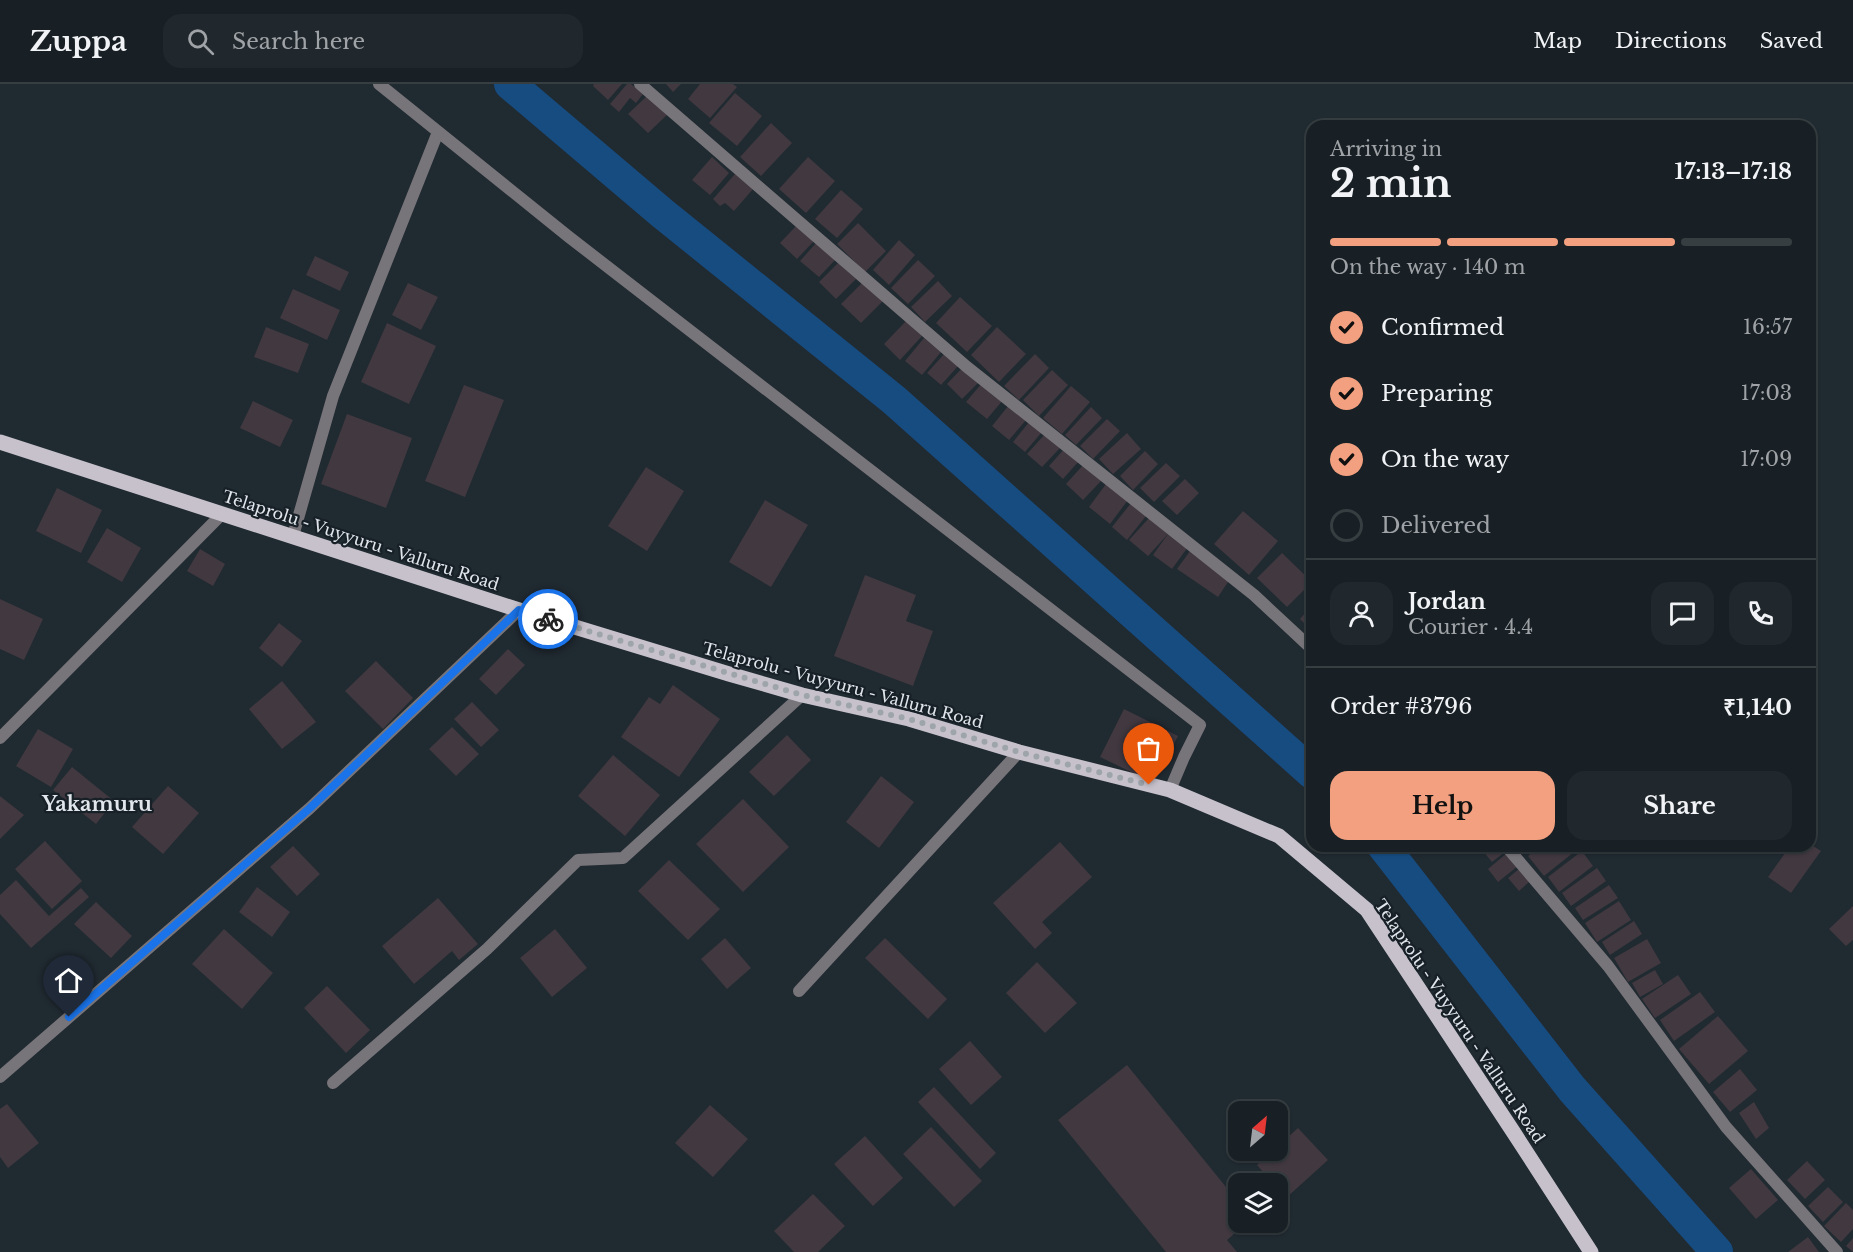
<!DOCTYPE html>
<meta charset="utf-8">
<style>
:root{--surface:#182025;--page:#21282d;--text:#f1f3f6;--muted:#9fa3a7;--line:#363e42;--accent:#f2a07f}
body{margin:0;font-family:"Libre Baskerville",serif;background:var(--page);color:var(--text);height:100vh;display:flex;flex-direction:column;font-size:22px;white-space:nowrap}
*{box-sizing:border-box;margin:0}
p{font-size:20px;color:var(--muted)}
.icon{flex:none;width:33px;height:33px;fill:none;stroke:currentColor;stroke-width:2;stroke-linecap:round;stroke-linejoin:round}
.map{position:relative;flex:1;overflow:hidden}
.panel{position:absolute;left:1306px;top:36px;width:510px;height:732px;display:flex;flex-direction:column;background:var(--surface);border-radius:18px;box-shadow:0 2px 4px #0004,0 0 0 2px var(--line)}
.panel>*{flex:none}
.needle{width:39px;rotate:28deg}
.fabs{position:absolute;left:1228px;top:1017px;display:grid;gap:12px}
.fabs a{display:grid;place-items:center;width:60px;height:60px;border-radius:12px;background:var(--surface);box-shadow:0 2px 4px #0004,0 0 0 2px var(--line);font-size:30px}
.pin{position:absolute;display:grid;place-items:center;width:51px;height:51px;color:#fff;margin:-62px -26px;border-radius:50% 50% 50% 0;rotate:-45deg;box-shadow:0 0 6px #0007}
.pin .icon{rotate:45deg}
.courier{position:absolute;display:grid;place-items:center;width:60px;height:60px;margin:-30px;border:4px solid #1a73e8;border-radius:50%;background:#fff;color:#222;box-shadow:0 2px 8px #0007}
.head em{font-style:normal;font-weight:700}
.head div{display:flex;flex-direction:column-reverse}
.head{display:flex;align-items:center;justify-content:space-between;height:102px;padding:0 24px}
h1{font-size:39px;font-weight:700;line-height:45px}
.bar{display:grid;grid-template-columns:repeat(4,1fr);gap:9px 6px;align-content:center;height:72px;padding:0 24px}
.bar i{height:8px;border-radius:4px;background:var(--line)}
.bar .on{background:var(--accent)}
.bar p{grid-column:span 4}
.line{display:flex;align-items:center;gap:15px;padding:0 24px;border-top:2px solid var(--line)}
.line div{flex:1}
.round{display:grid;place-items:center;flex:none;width:63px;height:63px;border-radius:18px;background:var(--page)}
ol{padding:0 24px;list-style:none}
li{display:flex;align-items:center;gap:18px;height:66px}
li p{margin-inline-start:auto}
li .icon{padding:6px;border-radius:50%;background:var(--accent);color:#111;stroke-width:4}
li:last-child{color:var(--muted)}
li i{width:33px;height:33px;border:3px solid var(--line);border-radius:50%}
.button{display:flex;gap:12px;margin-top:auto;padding:12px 24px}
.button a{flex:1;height:69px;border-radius:18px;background:var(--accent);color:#111;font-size:24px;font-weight:700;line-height:69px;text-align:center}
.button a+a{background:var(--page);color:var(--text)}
header{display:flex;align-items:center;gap:36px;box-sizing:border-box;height:84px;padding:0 30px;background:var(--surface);border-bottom:2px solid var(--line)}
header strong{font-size:28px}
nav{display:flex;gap:33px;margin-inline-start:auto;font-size:21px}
.search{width:420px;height:54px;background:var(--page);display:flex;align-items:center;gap:15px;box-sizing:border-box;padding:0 21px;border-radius:18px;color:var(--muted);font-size:22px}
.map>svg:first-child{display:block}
</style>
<header>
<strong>Zuppa</strong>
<div class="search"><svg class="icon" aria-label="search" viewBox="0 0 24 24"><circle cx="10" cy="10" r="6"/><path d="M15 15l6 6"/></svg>Search here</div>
<nav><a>Map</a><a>Directions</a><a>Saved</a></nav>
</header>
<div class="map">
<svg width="1853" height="1168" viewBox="0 0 1853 1168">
<rect width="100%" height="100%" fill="#202a31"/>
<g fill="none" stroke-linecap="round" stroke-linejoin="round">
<g stroke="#174c81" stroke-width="32">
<path d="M 510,0 L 662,129 L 894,316 L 1312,689"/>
<path d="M 1383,762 L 1572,1005 L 1717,1168"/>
</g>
</g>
<g fill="#413840">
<path d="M 594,0 L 622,0 L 608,16 L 593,2 Z"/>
<path d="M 627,0 L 631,0 L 643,10 L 636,19 L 630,14 L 619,28 L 610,20 Z"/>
<path d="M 666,0 L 681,0 L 673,8 Z"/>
<path d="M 700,0 L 733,0 L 737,3 L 710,34 L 688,15 Z"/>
<path d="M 735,9 L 762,32 L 737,62 L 709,39 Z"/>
<path d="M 648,11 L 667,31 L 648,49 L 628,30 Z"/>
<path d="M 771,39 L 792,59 L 761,92 L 740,73 Z"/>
<path d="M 712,73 L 729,89 L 710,111 L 692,96 Z"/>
<path d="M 808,73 L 835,97 L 806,129 L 779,105 Z"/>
<path d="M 735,90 L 753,105 L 734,127 L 725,119 L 720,122 L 713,115 Z"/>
<path d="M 841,106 L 863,125 L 837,154 L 815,135 Z"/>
<path d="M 858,139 L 886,167 L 865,188 L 837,160 Z"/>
<path d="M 797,141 L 814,157 L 797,175 L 780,159 Z"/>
<path d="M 899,156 L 915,171 L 889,201 L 873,186 Z"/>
<path d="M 817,158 L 836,175 L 819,193 L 800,177 Z"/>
<path d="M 315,172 L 349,188 L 340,207 L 306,191 Z"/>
<path d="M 918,176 L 935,192 L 908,220 L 891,204 Z"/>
<path d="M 838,179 L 856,195 L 836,215 L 819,198 Z"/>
<path d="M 938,197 L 952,212 L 925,238 L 911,223 Z"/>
<path d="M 863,198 L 883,217 L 861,239 L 841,220 Z"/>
<path d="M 408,199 L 438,213 L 421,246 L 392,231 Z"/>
<path d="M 293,205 L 340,226 L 327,256 L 280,234 Z"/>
<path d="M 960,213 L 992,242 L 967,268 L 936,239 Z"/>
<path d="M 906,237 L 922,252 L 900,276 L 884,260 Z"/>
<path d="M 387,239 L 436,262 L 409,320 L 361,298 Z"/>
<path d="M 266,243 L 309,260 L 298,289 L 254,273 Z"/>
<path d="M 997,243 L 1026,270 L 999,298 L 971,271 Z"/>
<path d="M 924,254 L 941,268 L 922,291 L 905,277 Z"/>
<path d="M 945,269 L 959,281 L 941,301 L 927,289 Z"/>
<path d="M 1035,270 L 1049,284 L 1019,316 L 1004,302 Z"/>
<path d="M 963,283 L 979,298 L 962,315 L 947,300 Z"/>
<path d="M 1052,286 L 1068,301 L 1039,332 L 1023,316 Z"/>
<path d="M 982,299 L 1003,316 L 987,335 L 966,318 Z"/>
<path d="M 464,301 L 504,316 L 465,413 L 425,397 Z"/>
<path d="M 1071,302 L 1090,318 L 1062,350 L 1043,334 Z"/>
<path d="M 253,317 L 293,336 L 280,363 L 240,344 Z"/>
<path d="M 1009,321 L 1027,335 L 1009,356 L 992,342 Z"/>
<path d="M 1091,323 L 1102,334 L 1076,361 L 1065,351 Z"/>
<path d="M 347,330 L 412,354 L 386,424 L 321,400 Z"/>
<path d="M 1107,335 L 1120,347 L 1093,375 L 1080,362 Z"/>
<path d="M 1029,338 L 1042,348 L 1025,368 L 1013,358 Z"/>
<path d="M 1127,349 L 1141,365 L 1113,390 L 1099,375 Z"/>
<path d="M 1045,350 L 1060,364 L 1042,383 L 1027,370 Z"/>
<path d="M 1065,364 L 1079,377 L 1063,395 L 1049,382 Z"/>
<path d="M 1145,367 L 1158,380 L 1133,406 L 1120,392 Z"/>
<path d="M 1166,379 L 1180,392 L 1154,418 L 1140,404 Z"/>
<path d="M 1084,380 L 1101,397 L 1083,416 L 1066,400 Z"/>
<path d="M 646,383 L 684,407 L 647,467 L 608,442 Z"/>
<path d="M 1185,395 L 1199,409 L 1177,431 L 1162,417 Z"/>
<path d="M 1106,400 L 1128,416 L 1110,440 L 1089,423 Z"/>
<path d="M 57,404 L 102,426 L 81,469 L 36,447 Z"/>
<path d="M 765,416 L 808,441 L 771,503 L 729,478 Z"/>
<path d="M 1131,419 L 1146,432 L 1127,456 L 1112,443 Z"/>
<path d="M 1243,427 L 1278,457 L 1249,491 L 1214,460 Z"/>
<path d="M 1149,434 L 1168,450 L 1148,472 L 1129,456 Z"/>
<path d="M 107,444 L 141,464 L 122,498 L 87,478 Z"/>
<path d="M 1168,450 L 1188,463 L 1172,485 L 1153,471 Z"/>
<path d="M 200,465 L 225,480 L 213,502 L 187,487 Z"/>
<path d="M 1190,467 L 1230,495 L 1218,513 L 1177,485 Z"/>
<path d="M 1282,469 L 1312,498 L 1287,523 L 1257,494 Z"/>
<path d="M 865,491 L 916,511 L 906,537 L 933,547 L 913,602 L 834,572 Z"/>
<path d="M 0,515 L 43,535 L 24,576 L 0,565 Z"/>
<path d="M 1312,521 L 1312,547 L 1300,535 Z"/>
<path d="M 279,539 L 302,557 L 282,583 L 259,564 Z"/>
<path d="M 508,565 L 525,581 L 496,611 L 479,595 Z"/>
<path d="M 376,577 L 413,614 L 383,645 L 345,607 Z"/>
<path d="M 282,597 L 316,638 L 282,665 L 249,625 Z"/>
<path d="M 673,601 L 720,635 L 679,693 L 621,653 L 649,613 L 660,620 Z"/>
<path d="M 472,618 L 499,646 L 481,663 L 454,635 Z"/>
<path d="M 1124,625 L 1178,652 L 1154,699 L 1100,673 Z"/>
<path d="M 452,643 L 479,670 L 456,692 L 429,665 Z"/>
<path d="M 38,645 L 73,665 L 51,703 L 16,682 Z"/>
<path d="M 787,651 L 811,676 L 774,712 L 749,688 Z"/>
<path d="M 613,671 L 660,711 L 625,752 L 578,712 Z"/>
<path d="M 72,683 L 114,717 L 96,740 L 53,706 Z"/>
<path d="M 881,692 L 914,718 L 879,764 L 846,738 Z"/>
<path d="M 168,702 L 199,729 L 163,770 L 132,743 Z"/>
<path d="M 0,712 L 24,731 L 0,755 Z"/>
<path d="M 743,715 L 789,763 L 743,808 L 696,760 Z"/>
<path d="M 45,757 L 82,797 L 52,825 L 15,785 Z"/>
<path d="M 1060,758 L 1092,793 L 1042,838 L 1052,849 L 1035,865 L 993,819 Z"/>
<path d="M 1810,760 L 1821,767 L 1791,809 L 1768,793 L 1790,762 L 1810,762 Z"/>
<path d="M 293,762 L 320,790 L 297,812 L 270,783 Z"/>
<path d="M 1489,762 L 1501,762 L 1505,768 L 1492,778 L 1483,767 Z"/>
<path d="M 1518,762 L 1534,762 L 1524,770 Z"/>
<path d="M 1541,762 L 1577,762 L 1579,764 L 1544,792 L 1528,772 Z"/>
<path d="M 1582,767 L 1593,782 L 1559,808 L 1548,793 Z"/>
<path d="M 1507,769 L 1518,782 L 1498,798 L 1488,785 Z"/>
<path d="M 669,776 L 720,825 L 688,856 L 638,807 Z"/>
<path d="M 1597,784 L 1606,797 L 1571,822 L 1562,809 Z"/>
<path d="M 1519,785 L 1530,797 L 1519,807 L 1508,794 Z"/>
<path d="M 16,796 L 49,832 L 81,804 L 89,813 L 31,864 L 0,830 L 0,811 Z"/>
<path d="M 1609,801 L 1618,814 L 1583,836 L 1575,824 Z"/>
<path d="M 257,803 L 290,828 L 272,853 L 239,828 Z"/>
<path d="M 438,814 L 478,860 L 459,876 L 452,867 L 414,900 L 382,862 Z"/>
<path d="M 1619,817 L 1631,836 L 1597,858 L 1585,839 Z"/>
<path d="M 96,818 L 132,852 L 111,874 L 74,840 Z"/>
<path d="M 1853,822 L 1853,856 L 1846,862 L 1829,845 Z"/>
<path d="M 1634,837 L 1642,850 L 1610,871 L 1602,858 Z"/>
<path d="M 224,845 L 273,889 L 242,925 L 192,880 Z"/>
<path d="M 555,845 L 587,884 L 552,913 L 520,874 Z"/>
<path d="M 725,854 L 751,884 L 727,905 L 701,875 Z"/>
<path d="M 885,854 L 947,915 L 928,935 L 865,874 Z"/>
<path d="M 1647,855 L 1661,879 L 1628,898 L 1614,874 Z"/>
<path d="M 1037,878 L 1077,919 L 1045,949 L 1006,909 Z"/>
<path d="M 1655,886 L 1663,900 L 1640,913 L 1632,899 Z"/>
<path d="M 1678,891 L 1691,910 L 1655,934 L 1642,915 Z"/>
<path d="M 327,902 L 370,946 L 346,969 L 304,924 Z"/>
<path d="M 1700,908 L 1715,928 L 1674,957 L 1660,936 Z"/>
<path d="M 1718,932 L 1748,967 L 1709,1000 L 1679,965 Z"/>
<path d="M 970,957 L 1002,993 L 971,1021 L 939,985 Z"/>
<path d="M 1127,981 L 1239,1119 L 1239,1138 L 1248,1138 L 1227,1156 L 1237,1168 L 1166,1168 L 1058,1036 Z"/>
<path d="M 1740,985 L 1757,1006 L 1730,1028 L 1713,1008 Z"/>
<path d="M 934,1003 L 996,1069 L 980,1085 L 918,1018 Z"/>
<path d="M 1754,1018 L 1769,1044 L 1756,1055 L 1739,1029 Z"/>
<path d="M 7,1020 L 39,1059 L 8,1084 L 0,1073 L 0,1025 Z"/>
<path d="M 710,1021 L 748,1055 L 713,1093 L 675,1059 Z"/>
<path d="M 931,1043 L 982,1097 L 954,1123 L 903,1070 Z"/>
<path d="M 1298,1044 L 1328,1076 L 1286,1114 L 1278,1105 L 1278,1100 L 1273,1100 L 1257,1081 L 1273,1066 L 1278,1066 L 1278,1062 Z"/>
<path d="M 865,1052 L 903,1094 L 873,1122 L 834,1080 Z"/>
<path d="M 1807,1077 L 1825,1096 L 1805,1115 L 1787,1096 Z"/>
<path d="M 1751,1085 L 1778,1116 L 1756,1135 L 1729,1104 Z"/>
<path d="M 1828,1103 L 1843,1118 L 1823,1138 L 1808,1122 Z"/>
<path d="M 813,1110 L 845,1142 L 818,1168 L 794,1168 L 774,1147 Z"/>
<path d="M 1846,1119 L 1853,1126 L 1853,1145 L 1841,1158 L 1824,1142 Z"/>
<path d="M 1808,1153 L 1819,1168 L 1788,1168 Z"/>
<path d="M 1853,1154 L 1853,1168 L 1846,1162 Z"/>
</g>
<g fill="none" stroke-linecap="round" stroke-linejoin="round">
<g stroke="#77747a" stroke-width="12">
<path d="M 379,0 L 569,153 L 1200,641 L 1184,673 L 1170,706"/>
<path d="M 640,0 L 967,283 L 1254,511 L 1312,565"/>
<path d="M 293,452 L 333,312 L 438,48"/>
<path d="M 0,654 L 222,430"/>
<path d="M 1506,762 L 1608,882 L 1726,1043 L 1837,1168"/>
<path d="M 799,907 L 1019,668"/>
<path d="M 0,993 L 310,724 L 519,526"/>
<path d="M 333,999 L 487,865 L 578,776 L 623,774 L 802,611"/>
</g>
<path stroke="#c6c1cb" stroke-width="15" d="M 0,358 L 519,526 L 729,590 L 802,611 L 909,635 L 1019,668 L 1170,706 L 1279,752 L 1367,826 L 1514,1049 L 1591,1168"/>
</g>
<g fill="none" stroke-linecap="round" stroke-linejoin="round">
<path stroke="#9da4aa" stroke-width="6" stroke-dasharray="0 10.8" d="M 548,535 L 802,611 L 909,635 L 1019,668 L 1149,701"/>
<path stroke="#1a73e8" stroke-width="8" d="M 69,933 L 310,724 L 519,526 L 548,535"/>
</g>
<g text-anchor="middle" stroke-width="4.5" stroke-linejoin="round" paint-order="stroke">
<g font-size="16" fill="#e0e6eb" stroke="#172027">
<text transform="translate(361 456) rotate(18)" y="6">Telaprolu - Vuyyuru - Valluru Road</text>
<text transform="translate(843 601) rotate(15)" y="6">Telaprolu - Vuyyuru - Valluru Road</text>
<text transform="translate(1460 937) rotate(56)" y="6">Telaprolu - Vuyyuru - Valluru Road</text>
</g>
<g font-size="20" font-weight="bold" fill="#e0e6eb" stroke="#172027">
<text x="97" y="727">Yakamuru</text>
</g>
</g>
</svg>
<div class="fabs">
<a><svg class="needle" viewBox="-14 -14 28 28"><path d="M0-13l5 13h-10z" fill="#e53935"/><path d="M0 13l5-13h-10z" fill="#9fa3a7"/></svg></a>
<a><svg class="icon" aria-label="layers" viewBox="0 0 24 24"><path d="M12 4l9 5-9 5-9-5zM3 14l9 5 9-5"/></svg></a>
</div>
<div class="pin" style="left:1149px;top:701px;background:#ea580c"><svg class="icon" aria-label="bag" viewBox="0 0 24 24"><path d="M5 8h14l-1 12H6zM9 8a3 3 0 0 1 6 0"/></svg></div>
<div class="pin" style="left:69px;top:933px;background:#1f2937"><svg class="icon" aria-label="home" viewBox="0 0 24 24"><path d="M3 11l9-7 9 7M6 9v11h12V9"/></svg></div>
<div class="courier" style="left:548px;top:535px"><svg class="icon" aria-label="bike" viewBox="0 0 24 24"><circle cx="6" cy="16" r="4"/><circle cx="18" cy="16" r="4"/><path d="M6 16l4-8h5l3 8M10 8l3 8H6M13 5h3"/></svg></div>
<section class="panel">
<div class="head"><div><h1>2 min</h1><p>Arriving in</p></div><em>17:13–17:18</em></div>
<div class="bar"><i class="on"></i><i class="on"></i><i class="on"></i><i></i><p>On the way · 140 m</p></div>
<ol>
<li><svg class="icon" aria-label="check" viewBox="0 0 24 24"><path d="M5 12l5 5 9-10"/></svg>Confirmed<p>16:57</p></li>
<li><svg class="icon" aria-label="check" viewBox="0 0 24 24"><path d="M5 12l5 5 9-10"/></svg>Preparing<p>17:03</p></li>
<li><svg class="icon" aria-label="check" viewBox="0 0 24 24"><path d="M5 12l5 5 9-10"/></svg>On the way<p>17:09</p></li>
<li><i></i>Delivered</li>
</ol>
<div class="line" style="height:108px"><a class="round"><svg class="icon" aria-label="person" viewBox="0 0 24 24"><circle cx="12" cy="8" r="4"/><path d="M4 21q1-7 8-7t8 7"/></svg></a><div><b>Jordan</b><p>Courier · 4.4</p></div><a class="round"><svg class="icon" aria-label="chat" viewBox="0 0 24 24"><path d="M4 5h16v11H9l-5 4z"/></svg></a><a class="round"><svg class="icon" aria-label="phone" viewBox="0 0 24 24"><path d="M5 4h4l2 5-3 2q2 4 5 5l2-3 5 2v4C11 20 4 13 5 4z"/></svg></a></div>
<div class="line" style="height:78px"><div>Order #3796</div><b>₹1,140</b></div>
<div class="button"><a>Help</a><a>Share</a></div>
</section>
</div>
